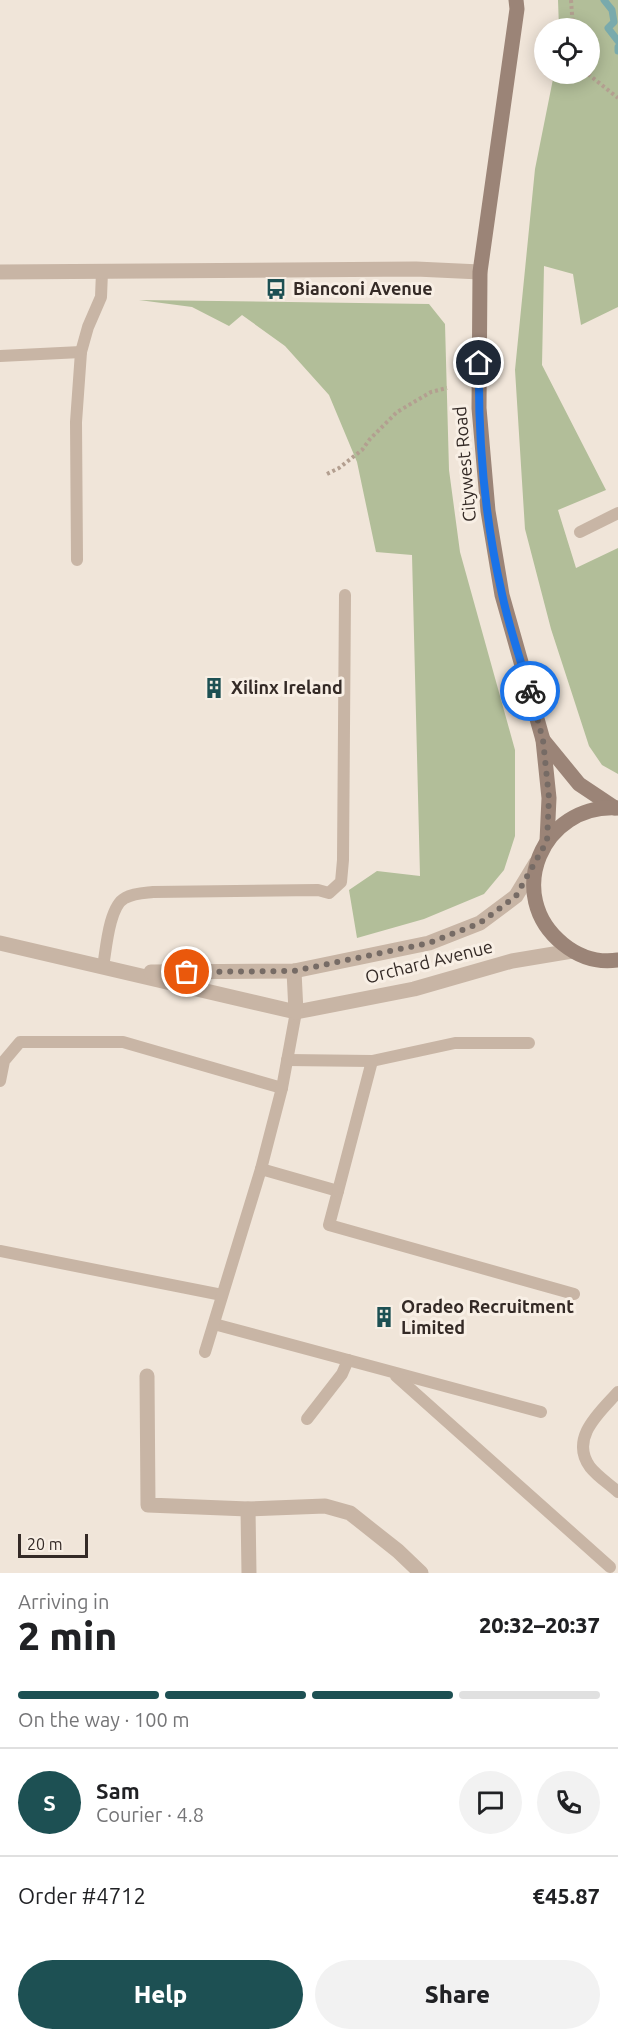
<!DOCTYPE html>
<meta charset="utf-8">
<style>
:root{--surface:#fff;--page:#f2f2f2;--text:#202124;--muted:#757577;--line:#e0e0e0;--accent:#1d5053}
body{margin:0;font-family:Ubuntu,sans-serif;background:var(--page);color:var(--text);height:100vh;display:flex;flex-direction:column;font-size:22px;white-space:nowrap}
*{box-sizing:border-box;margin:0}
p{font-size:20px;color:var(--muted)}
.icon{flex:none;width:33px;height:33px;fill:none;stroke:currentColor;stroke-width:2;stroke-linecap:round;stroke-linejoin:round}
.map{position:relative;height:1573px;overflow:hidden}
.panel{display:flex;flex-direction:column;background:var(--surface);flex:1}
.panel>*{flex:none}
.controls{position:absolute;left:534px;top:18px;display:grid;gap:12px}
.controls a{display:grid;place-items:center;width:66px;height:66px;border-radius:50%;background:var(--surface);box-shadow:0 3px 15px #0003;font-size:30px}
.scale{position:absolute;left:18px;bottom:15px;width:70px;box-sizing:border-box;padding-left:6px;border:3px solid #342a26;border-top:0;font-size:16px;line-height:21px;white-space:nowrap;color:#342a26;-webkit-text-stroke:4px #f8efe5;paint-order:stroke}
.pin{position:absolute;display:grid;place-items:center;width:51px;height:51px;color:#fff;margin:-26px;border:3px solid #fff;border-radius:50%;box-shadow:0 2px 6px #0007}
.courier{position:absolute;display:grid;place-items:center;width:60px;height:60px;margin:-30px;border:4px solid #1a73e8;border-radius:50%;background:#fff;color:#222;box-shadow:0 2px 8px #0007}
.summary em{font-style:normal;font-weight:800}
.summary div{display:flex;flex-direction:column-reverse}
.summary{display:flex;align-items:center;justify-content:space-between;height:102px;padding:0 18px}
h1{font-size:39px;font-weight:800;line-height:45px}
.bar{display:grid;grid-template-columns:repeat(4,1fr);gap:9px 6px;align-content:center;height:72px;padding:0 18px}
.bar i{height:8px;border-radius:4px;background:var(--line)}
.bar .active{background:var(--accent)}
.bar p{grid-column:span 4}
.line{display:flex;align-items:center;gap:15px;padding:0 18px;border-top:2px solid var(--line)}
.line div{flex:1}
.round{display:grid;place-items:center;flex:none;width:63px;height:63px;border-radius:32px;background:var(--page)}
.cta{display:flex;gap:12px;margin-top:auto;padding:12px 18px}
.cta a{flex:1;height:69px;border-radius:36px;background:var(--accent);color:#fff;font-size:24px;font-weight:800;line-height:69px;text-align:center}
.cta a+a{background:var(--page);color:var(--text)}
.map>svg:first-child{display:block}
</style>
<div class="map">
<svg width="618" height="1573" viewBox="0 0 618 1573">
<rect width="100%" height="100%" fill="#f0e5d9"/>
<g fill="#b2be99">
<path d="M 558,0 L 618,0 L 618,307 L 581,325 L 573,274 L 544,266 L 542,365 L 606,490 L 558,510 L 576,568 L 618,548 L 618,774 L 602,765 L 589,746 L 551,629 L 525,529 L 515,370 L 535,169 L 554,74 L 590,74 L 590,28 L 559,28 Z"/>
<path d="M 139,300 L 429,304 L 445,324 L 449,470 L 460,552 L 515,750 L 515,836 L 504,870 L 484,894 L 424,919 L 357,938 L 349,890 L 377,871 L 420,876 L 412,555 L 376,552 L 357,462 L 329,395 L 285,346 L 242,315 L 229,326 L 192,307 Z"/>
</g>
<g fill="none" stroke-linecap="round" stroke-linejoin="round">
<g stroke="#79aaac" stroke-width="7">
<path d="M 604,0 L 612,10 L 614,22 L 608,28 L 618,41"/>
<path d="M 618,47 L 618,51"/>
</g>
<g stroke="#b39f90" stroke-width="4" stroke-dasharray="3 3" stroke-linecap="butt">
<path d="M 571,0 L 573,28"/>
<path d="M 588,74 L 618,98"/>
<path d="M 327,474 L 339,468 L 362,450 L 370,439 L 397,412 L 431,392 L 447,388"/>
</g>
<g stroke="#c8b5a5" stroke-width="12">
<path d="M 0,356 L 81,352"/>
<path d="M 580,532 L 618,513"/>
<path d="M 77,560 L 76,422 L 81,352 L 88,327 L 101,297 L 102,272"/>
<path d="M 103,967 C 106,950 109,906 125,898 C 134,893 144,893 153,892 L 318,890 L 329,893 L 341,882 L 343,860 L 345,595"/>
<path d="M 287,1060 L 372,1061 L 455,1043 L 529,1043"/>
<path d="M 0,1081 L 4,1061 L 20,1042 L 123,1042 L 282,1088"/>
<path d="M 261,1169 L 338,1191 L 329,1225 L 574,1294"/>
<path d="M 338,1191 L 372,1061"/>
<path d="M 0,1251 L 222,1295"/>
<path d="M 214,1324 L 541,1412"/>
<path d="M 205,1352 L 261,1169 L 282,1088 L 296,1012"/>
<path d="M 396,1376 L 610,1567"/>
<path d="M 618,1392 C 600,1412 569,1438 590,1467 C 597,1476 609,1484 618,1492"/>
<path d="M 307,1419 L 342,1374 L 348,1360"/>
</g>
<g stroke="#c8b5a5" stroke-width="15">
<path d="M 0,272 L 416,269 L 480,272"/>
<path d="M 0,943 L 296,1012 L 414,989 L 512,961 L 572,951"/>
<path d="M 294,971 L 296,1012"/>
<path d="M 151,972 L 294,971 L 429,943 L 480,923 L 516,896 L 536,863"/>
<path d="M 147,1376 L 148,1505 L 248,1509 L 325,1506 L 350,1513 L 398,1551 L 421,1573"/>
<path d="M 248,1509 L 249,1573"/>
</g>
<g stroke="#9b8477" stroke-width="15">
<path d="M 516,0 L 517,9 L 480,272 L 479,408 L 488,511 L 502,595 L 543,740 L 549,798 L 547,841"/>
<path d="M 543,740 L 579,784 L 615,808"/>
<path d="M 618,808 C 542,803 503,896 563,944 C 579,957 598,963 618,960"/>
</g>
</g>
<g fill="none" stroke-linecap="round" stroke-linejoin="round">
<path stroke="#766b65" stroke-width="6" stroke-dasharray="0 10.8" d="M 187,972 L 294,971 L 429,943 L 480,923 L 516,896 L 547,841 L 549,798 L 543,740 L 530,691"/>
<path stroke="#1a73e8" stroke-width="8" d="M 479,363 C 478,439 485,520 502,594 C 509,627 520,659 530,691"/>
</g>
<defs>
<symbol id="bus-bare" viewBox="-9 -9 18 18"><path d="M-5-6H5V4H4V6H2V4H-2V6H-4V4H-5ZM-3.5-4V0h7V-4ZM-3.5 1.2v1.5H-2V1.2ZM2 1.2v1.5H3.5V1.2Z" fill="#1d5053" stroke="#f8efe5" stroke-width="2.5" paint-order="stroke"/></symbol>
<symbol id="building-bare" viewBox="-9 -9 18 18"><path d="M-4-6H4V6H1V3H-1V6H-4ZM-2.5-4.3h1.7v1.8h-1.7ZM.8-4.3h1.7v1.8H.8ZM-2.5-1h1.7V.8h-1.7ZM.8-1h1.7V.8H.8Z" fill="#1d5053" stroke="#f8efe5" stroke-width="2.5" paint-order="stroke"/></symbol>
</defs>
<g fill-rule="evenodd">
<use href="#bus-bare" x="261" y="274" width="30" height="30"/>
<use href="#building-bare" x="199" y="673" width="30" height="30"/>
<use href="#building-bare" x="369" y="1302" width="30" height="30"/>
</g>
<g text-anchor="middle" stroke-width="6" stroke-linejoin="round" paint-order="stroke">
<g font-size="18" font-weight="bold" fill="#342a26" stroke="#f8efe5" text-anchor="start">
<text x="293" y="295">Bianconi Avenue</text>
<text x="231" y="694">Xilinx Ireland</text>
<text x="401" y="1313">Oradeo Recruitment<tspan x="401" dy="21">Limited</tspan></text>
</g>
<g font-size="18" fill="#342a26" stroke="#f8efe5">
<text transform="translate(465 464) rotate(-95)" y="6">Citywest Road</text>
<text transform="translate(429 962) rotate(-14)" y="6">Orchard Avenue</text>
</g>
</g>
</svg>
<div class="controls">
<a><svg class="icon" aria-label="locate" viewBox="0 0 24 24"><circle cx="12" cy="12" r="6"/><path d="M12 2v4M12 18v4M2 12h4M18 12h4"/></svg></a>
</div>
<div class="scale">20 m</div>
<div class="pin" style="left:187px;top:972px;background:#ea580c"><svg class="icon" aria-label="bag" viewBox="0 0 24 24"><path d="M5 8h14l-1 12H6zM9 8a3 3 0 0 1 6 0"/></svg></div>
<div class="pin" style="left:479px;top:363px;background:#1f2937"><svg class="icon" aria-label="home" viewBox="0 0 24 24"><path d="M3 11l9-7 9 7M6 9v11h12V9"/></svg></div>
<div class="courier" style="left:530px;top:691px"><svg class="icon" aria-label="bike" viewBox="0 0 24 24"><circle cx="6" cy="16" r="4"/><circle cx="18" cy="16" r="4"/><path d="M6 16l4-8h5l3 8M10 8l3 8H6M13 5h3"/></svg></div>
</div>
<section class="panel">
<div class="summary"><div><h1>2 min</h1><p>Arriving in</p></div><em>20:32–20:37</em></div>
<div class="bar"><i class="active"></i><i class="active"></i><i class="active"></i><i></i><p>On the way · 100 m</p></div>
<div class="line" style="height:108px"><b class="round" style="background:var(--accent);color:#fff">S</b><div><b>Sam</b><p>Courier · 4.8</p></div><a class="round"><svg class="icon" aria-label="chat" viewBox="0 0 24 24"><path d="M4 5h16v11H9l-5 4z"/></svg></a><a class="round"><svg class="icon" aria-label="phone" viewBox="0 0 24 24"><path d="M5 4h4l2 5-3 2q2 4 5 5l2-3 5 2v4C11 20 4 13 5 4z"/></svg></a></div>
<div class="line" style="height:78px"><div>Order #4712</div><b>€45.87</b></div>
<div class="cta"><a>Help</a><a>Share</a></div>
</section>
